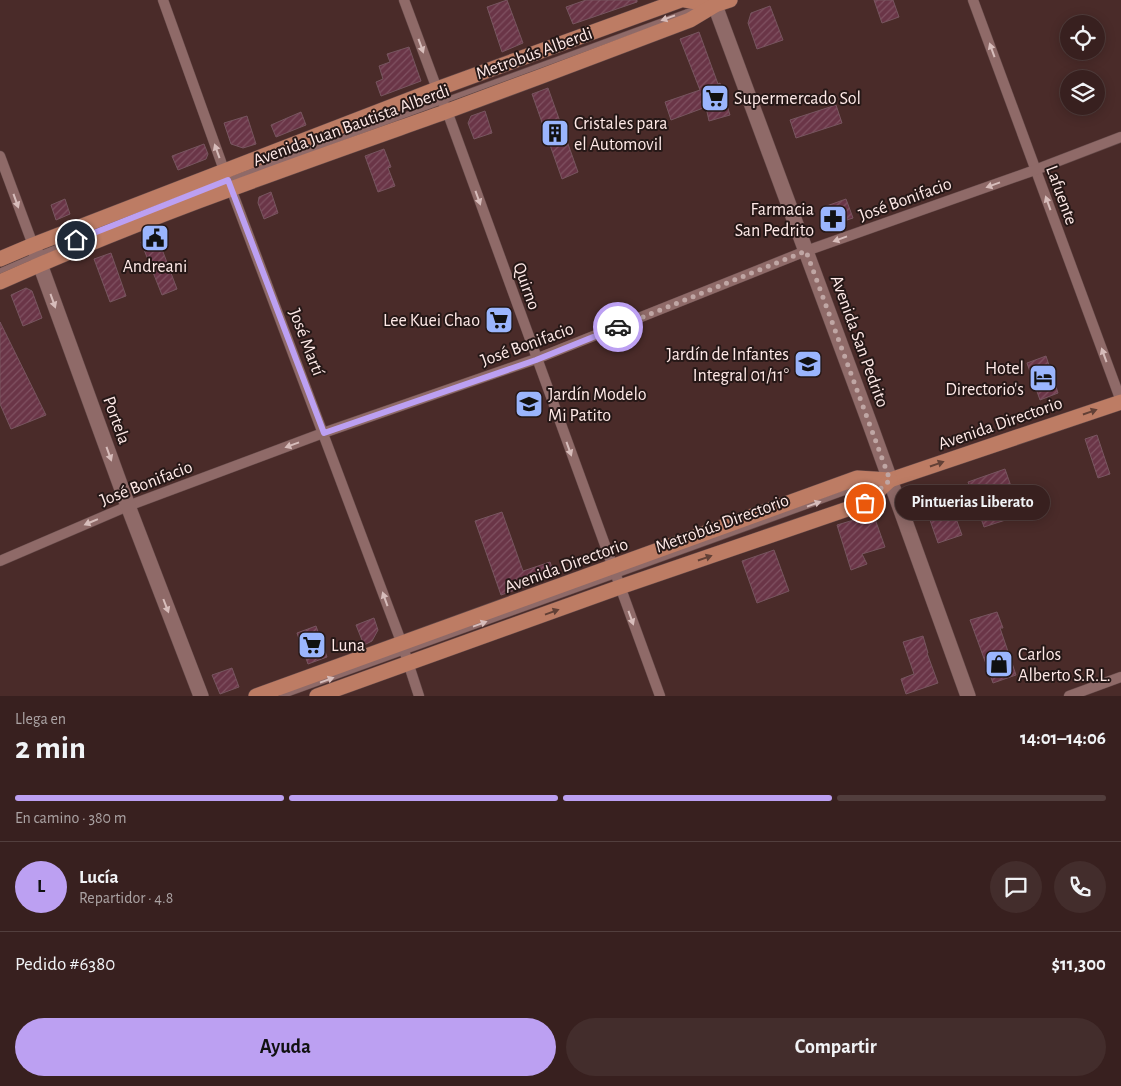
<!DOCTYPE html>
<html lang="es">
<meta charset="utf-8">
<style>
:root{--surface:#38201f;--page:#432d2c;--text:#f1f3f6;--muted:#aba3a4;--line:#523e3d;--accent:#bca0f2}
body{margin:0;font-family:"Alegreya Sans",sans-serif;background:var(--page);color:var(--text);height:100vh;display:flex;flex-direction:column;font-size:19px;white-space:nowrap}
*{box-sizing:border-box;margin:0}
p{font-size:16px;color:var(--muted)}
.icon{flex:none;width:28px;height:28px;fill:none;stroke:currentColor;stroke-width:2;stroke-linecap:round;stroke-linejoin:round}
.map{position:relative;height:696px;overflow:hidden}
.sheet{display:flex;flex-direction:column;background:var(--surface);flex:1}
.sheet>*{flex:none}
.controls{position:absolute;left:1060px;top:15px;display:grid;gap:10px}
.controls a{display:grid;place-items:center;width:45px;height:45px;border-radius:50%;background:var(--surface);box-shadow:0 2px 12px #0003,0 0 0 1px var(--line);font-size:25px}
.pin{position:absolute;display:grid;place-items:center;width:42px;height:42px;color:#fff;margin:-21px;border:2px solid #fff;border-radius:50%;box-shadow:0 1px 5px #0007}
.courier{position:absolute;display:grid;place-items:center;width:50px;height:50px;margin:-25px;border:4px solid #bca0f2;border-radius:50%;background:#fff;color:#222;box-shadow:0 1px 6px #0007}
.bubble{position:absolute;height:35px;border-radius:18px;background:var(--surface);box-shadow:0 2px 12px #0003,0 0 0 1px var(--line);font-size:16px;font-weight:700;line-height:35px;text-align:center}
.head em{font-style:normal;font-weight:700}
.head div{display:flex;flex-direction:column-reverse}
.head{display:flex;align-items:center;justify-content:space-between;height:85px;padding:0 15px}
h1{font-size:32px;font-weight:700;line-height:38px}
.bar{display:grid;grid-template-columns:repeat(4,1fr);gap:8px 5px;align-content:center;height:60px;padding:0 15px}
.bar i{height:6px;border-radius:4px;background:var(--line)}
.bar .active{background:var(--accent)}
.bar p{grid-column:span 4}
.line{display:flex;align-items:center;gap:12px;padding:0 15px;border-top:1px solid var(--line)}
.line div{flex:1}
.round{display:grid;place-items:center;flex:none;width:52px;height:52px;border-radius:26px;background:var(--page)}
.action{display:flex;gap:10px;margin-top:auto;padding:10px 15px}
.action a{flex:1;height:58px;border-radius:30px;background:var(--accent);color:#111;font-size:20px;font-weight:700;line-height:58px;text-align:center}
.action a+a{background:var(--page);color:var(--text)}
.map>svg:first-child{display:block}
</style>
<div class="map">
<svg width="1121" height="696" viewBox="0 0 1121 696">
<defs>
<pattern id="building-hatch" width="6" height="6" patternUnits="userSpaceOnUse" patternTransform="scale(1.25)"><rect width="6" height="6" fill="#6a3547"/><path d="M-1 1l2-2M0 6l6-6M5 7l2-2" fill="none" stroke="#805262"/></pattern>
</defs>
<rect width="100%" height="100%" fill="#4a2b29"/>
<g fill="url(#building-hatch)" stroke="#77555f">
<path d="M 507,0 L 523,43 L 502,52 L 487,7 Z"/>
<path d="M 586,0 L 637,0 L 637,2 L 573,24 L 566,7 Z"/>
<path d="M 874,0 L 893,0 L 899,17 L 882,23 Z"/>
<path d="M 770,6 L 783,40 L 757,49 L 748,23 L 751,13 Z"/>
<path d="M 699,32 L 718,84 L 720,83 L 730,115 L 709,121 L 706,107 L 671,120 L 665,102 L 700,90 L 680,39 Z"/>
<path d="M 409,47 L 421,81 L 381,96 L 376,82 L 383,79 L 379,66 L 390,62 L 387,54 Z"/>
<path d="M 548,88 L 578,172 L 562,179 L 532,94 Z"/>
<path d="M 836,105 L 842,123 L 796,138 L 790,120 Z"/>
<path d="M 485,111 L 492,133 L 474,139 L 468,123 L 471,116 Z"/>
<path d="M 301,112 L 306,125 L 276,137 L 271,125 Z"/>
<path d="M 247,116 L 256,144 L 243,148 L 231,144 L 224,123 Z"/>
<path d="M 204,144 L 208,154 L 206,159 L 178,170 L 172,156 Z"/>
<path d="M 384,149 L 391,167 L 388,168 L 395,186 L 378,192 L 365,156 Z"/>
<path d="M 271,192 L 278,213 L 264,219 L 258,203 L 259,197 Z"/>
<path d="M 65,199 L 70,214 L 56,220 L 51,205 Z"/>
<path d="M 846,199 L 853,218 L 832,225 L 826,222 L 821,208 Z"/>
<path d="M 157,236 L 177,289 L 162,295 L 141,242 Z"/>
<path d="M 111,253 L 126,296 L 110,302 L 94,259 Z"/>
<path d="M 26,288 L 32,291 L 42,318 L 23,326 L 11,295 Z"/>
<path d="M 0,322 L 46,415 L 11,429 L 0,404 Z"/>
<path d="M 1046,356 L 1058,393 L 1040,400 L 1027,363 Z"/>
<path d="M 1097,435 L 1110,474 L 1098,478 L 1085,439 Z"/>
<path d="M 1005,469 L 1021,515 L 984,527 L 968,482 Z"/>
<path d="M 945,488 L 962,535 L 938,543 L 924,503 L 930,493 Z"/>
<path d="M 502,512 L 523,571 L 550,562 L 555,576 L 501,595 L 475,521 Z"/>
<path d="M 867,516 L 875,519 L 885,547 L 862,554 L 867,564 L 851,570 L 837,525 Z"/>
<path d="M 774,550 L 789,591 L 757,603 L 742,561 Z"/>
<path d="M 997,612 L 1003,628 L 1000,628 L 1016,675 L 993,683 L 970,620 Z"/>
<path d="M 374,618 L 378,630 L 372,641 L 364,645 L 356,625 Z"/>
<path d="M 316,626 L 327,657 L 308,664 L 297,633 Z"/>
<path d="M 923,636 L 928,653 L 927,653 L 938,683 L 906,694 L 901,679 L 914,674 L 903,642 Z"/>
<path d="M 232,668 L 239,687 L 220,694 L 212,675 Z"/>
</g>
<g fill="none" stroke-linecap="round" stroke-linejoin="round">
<defs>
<g id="lane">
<path d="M 0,271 L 37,255 L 228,180 L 686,12 L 697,9"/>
<path d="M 282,696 L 860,487 L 872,485"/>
</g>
<g id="street">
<path d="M 163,0 L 224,170 L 402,644 L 419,696"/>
<path d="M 404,0 L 437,89 L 447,111 L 660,696"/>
<path d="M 973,0 L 1121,401"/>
<path d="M 0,156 L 33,245"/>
<path d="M 0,561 L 128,506 L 323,433 L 536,359 L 806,251 L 1035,170 L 1121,137"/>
<path d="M 1069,696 L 1121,677"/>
</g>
<g id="secondary">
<path d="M 713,0 L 871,427 L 968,696"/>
<path d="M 33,245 L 128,506 L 201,696"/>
</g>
<g id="primary">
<path d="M 685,0 L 715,5"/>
<path d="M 0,259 L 33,245 L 437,89 L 681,0"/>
<path d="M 0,282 C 145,217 296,165 445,112 C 527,82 608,51 690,20 L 715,5 L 730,0"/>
<path d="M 256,696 L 857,478 L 890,480 L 1121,402"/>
<path d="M 317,696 L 620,587 L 865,503 L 890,480"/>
</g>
</defs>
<use href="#lane" stroke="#654a49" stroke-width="6"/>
<use href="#street" stroke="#654a49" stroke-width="11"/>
<use href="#secondary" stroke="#654a49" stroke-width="16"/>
<use href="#primary" stroke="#654a49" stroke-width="16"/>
<use href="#lane" stroke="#8f6a68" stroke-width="5"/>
<use href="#street" stroke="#8f6a68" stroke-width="10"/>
<use href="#secondary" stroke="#8f6a68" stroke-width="15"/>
<use href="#primary" stroke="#bd7c64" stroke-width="15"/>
</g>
<defs><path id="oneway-solid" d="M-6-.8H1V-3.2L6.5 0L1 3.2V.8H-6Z" transform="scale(1.25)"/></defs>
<g fill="#d7bdbb">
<use href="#oneway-solid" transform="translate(668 18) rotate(160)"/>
<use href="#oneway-solid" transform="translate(421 46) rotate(70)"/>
<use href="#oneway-solid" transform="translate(992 50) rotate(-110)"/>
<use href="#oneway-solid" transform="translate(217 151) rotate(-110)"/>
<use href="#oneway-solid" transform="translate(993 185) rotate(160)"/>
<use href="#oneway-solid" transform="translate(478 198) rotate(70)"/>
<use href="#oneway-solid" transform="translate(16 201) rotate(70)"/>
<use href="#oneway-solid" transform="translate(1048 203) rotate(-110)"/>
<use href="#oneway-solid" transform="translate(840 239) rotate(160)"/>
<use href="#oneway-solid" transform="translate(53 301) rotate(70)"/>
<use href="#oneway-solid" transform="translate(1104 355) rotate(-110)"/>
<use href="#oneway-solid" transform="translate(292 445) rotate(160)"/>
<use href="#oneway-solid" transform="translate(569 449) rotate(70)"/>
<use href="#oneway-solid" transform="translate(109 454) rotate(70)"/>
<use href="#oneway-solid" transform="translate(814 504) rotate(-20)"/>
<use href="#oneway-solid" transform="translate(91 522) rotate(157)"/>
<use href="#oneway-solid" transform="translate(385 599) rotate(-110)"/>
<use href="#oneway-solid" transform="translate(166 606) rotate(69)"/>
<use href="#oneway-solid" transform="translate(631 618) rotate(70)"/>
<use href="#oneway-solid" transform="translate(480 624) rotate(-20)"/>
<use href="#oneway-solid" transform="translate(327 680) rotate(-20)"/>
</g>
<g fill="#624036">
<use href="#oneway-solid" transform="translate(1090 412) rotate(-19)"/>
<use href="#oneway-solid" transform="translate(937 464) rotate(-19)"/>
<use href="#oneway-solid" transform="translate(705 558) rotate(-19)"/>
<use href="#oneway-solid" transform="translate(552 612) rotate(-20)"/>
</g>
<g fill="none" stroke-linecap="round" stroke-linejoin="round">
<path stroke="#bfa6a4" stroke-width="5" stroke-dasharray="0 9" d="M 618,327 L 806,251 L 890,480 L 865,503"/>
<path stroke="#bca0f2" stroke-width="6" d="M 76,240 L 228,180 L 324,433 L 536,360 L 618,327"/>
</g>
<defs>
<symbol id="supermarket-square" viewBox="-11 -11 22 22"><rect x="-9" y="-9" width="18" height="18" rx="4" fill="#9ab5fd" stroke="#261817"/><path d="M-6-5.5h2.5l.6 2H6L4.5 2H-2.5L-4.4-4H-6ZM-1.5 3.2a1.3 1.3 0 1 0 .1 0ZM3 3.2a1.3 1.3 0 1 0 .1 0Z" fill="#111"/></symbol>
<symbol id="building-square" viewBox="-11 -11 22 22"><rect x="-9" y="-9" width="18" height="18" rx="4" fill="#9ab5fd" stroke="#261817"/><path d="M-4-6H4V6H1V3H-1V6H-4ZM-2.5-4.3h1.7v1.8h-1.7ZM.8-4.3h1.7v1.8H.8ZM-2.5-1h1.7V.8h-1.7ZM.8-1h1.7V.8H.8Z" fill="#111"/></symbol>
<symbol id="pharmacy-square" viewBox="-11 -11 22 22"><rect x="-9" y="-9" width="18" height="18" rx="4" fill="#9ab5fd" stroke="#261817"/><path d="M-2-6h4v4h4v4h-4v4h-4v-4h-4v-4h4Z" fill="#111"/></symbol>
<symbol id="civic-square" viewBox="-11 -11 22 22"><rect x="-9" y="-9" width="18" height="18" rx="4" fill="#9ab5fd" stroke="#261817"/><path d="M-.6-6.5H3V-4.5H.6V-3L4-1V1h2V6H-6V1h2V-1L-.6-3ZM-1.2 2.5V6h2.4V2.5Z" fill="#111"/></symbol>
<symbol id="school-square" viewBox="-11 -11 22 22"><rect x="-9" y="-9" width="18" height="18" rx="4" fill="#9ab5fd" stroke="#261817"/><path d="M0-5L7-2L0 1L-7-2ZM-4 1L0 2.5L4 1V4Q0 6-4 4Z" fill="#111"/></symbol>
<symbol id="hotel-square" viewBox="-11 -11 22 22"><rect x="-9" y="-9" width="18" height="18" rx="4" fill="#9ab5fd" stroke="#261817"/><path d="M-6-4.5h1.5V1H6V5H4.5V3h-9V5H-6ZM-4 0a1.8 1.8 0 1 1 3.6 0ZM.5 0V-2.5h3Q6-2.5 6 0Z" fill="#111"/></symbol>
<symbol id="shop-square" viewBox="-11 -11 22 22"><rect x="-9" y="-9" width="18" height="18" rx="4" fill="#9ab5fd" stroke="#261817"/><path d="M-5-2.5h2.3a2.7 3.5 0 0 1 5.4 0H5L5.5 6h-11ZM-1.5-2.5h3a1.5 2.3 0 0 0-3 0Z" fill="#111"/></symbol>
</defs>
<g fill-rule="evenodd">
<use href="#supermarket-square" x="699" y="82" width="32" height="32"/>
<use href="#building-square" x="539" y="117" width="32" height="32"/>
<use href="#pharmacy-square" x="817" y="203" width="32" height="32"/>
<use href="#civic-square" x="139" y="222" width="32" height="32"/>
<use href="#supermarket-square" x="483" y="304" width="32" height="32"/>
<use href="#school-square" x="792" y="348" width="32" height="32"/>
<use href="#hotel-square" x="1027" y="362" width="32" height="32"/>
<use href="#school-square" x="513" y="388" width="32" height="32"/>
<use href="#supermarket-square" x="296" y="629" width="32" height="32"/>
<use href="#shop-square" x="983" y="648" width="32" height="32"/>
</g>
<g text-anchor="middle" stroke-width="4" stroke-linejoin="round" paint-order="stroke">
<g font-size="18" fill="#fee9e7" stroke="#261817">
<text transform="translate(534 53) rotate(-20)" y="6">Metrobús Alberdi</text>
<text transform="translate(351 125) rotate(-20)" y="6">Avenida Juan Bautista Alberdi</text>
<text transform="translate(1062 195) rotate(70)" y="6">Lafuente</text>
<text transform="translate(905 199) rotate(-20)" y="6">José Bonifacio</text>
<text transform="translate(527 286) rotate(70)" y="6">Quirno</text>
<text transform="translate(860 341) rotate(70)" y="6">Avenida San Pedrito</text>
<text transform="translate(307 342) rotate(69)" y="6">José Martí</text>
<text transform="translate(527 344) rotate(-20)" y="6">José Bonifacio</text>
<text transform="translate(117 420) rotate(70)" y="6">Portela</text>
<text transform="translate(1000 423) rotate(-19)" y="6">Avenida Directorio</text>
<text transform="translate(146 483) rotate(-21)" y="6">José Bonifacio</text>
<text transform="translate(722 523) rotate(-20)" y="6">Metrobús Directorio</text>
<text transform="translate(566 565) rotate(-20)" y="6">Avenida Directorio</text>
</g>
<g font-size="18" fill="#fee9e7" stroke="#261817" text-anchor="start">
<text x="734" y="104">Supermercado Sol</text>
<text x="574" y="129">Cristales para<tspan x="574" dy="21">el Automovil</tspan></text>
<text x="814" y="215" text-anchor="end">Farmacia<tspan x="814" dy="21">San Pedrito</tspan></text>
<text x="155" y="272" text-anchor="middle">Andreani</text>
<text x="480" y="326" text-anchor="end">Lee Kuei Chao</text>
<text x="789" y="360" text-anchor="end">Jardín de Infantes<tspan x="789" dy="21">Integral 01/11°</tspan></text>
<text x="1024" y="374" text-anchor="end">Hotel<tspan x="1024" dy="21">Directorio's</tspan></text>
<text x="548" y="400">Jardín Modelo<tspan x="548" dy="21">Mi Patito</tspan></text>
<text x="331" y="651">Luna</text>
<text x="1018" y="660">Carlos<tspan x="1018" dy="21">Alberto S.R.L.</tspan></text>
</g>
</g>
</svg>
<div class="controls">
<a><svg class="icon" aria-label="locate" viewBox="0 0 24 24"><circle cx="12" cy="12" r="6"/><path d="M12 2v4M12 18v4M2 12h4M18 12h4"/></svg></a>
<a><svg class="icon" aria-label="layers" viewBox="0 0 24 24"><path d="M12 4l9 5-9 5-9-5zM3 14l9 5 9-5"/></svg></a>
</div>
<div class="pin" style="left:865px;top:503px;background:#ea580c"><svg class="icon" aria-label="bag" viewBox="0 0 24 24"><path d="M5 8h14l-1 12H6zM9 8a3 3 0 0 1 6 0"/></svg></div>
<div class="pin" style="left:76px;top:240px;background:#1f2937"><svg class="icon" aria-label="home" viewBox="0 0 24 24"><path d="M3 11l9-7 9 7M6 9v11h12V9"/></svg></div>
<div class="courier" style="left:618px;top:327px"><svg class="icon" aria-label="car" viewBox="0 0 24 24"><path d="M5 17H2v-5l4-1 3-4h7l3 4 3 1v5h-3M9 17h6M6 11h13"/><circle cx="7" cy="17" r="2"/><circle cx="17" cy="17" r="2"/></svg></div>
<div class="bubble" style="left:895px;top:485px;width:155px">Pintuerias Liberato</div>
</div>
<section class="sheet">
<div class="head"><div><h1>2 min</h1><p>Llega en</p></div><em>14:01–14:06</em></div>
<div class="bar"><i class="active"></i><i class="active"></i><i class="active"></i><i></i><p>En camino · 380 m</p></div>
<div class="line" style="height:90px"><b class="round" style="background:var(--accent);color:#111">L</b><div><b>Lucía</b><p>Repartidor · 4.8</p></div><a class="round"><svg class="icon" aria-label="chat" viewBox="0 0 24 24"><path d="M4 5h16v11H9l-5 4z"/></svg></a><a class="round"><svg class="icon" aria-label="phone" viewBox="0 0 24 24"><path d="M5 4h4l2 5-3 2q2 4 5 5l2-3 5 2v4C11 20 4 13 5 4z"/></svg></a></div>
<div class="line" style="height:65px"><div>Pedido #6380</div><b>$11,300</b></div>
<div class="action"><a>Ayuda</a><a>Compartir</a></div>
</section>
